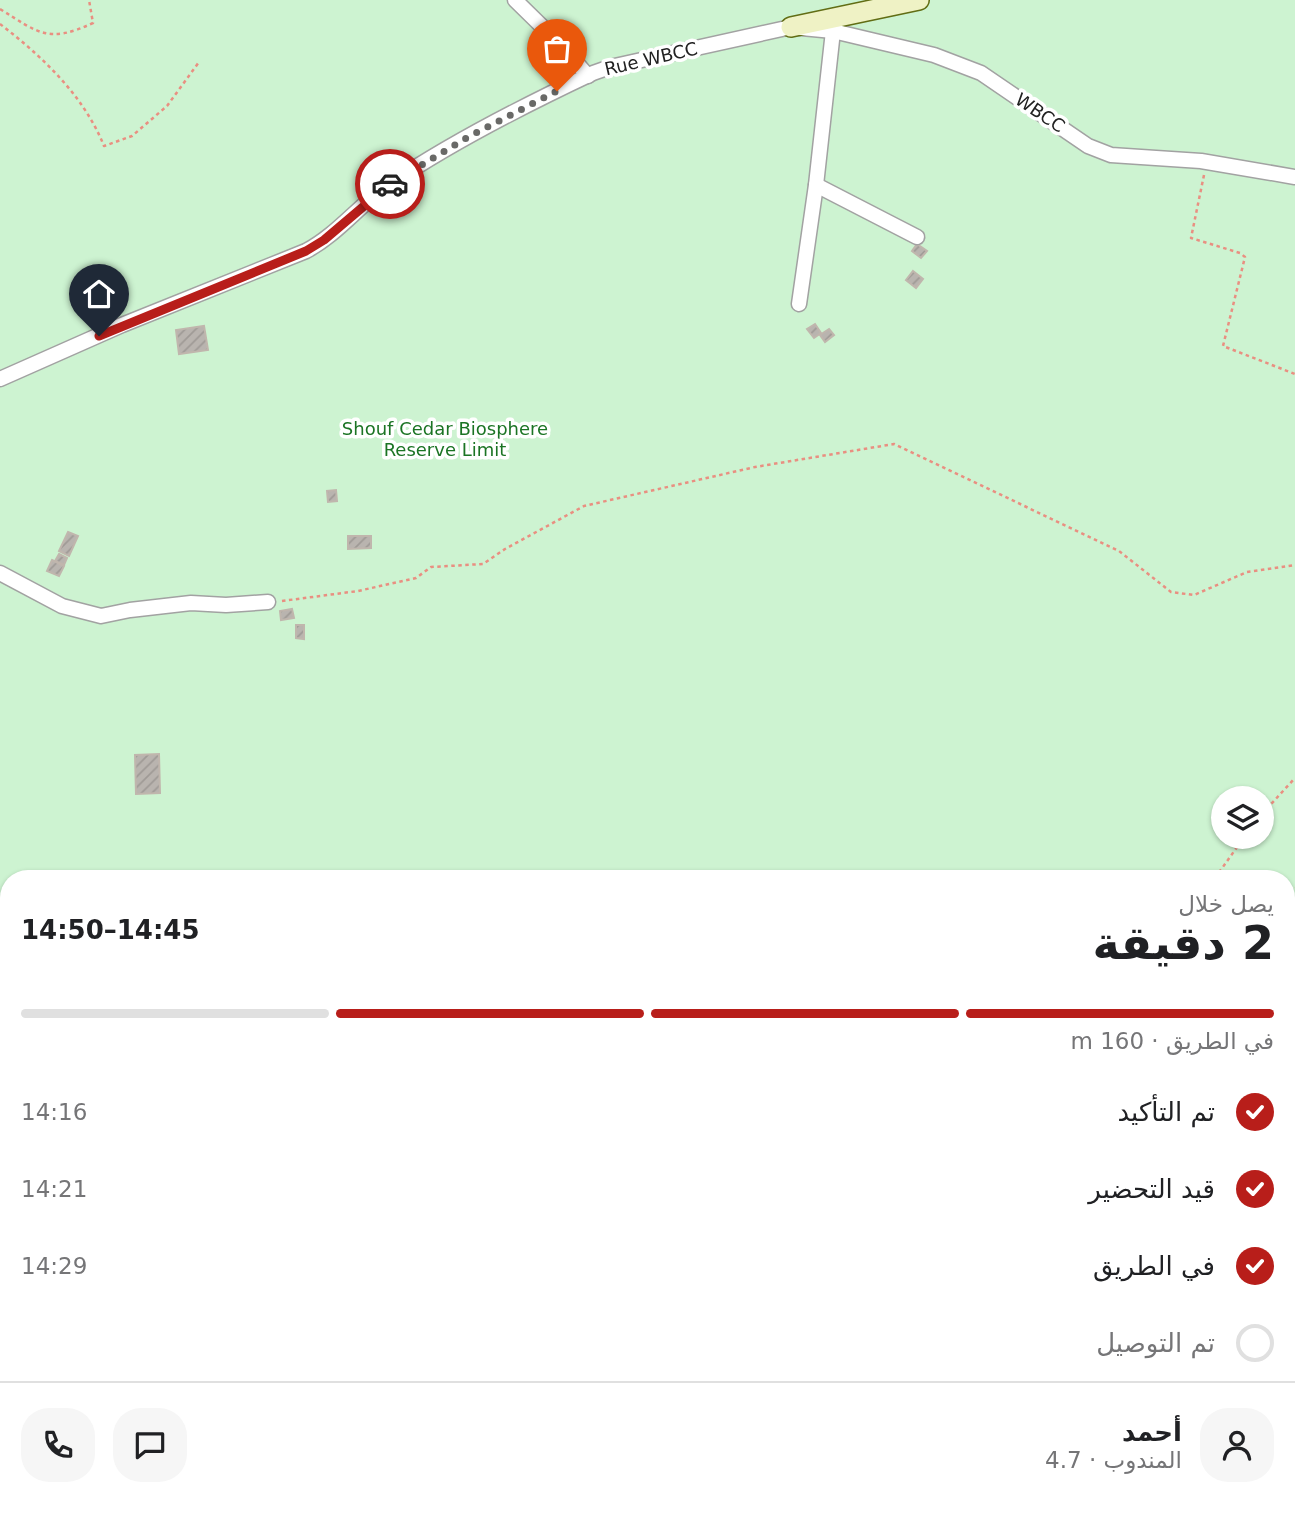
<!DOCTYPE html>
<html lang="ar">
<meta charset="utf-8">
<style>
:root{--surface:#fff;--page:#f6f6f6;--text:#202124;--muted:#757577;--line:#e0e0e0;--accent:#b81e1a}
body{margin:0;font-family:"DejaVu Sans","Noto Sans Arabic",sans-serif;background:var(--page);color:var(--text);direction:rtl;height:100vh;display:flex;flex-direction:column;font-size:26px;white-space:nowrap}
*{box-sizing:border-box;margin:0}
p{font-size:23px;color:var(--muted)}
.icon{flex:none;width:38px;height:38px;fill:none;stroke:currentColor;stroke-width:2;stroke-linecap:round;stroke-linejoin:round}
.map{position:relative;flex:1;overflow:hidden;direction:ltr}
.panel{position:absolute;left:0px;top:870px;width:1295px;height:653px;display:flex;flex-direction:column;background:var(--surface);border-radius:28px 28px 0 0;box-shadow:0 2px 5px #0004;direction:rtl}
.panel>*{flex:none}
.buttons{position:absolute;left:1211px;top:786px;display:grid;gap:14px}
.buttons a{display:grid;place-items:center;width:63px;height:63px;border-radius:50%;background:var(--surface);box-shadow:0 2px 5px #0004;font-size:35px}
.pin{position:absolute;display:grid;place-items:center;width:60px;height:60px;color:#fff;margin:-72px -30px;border-radius:50% 50% 50% 0;rotate:-45deg;box-shadow:0 0 7px #0007}
.pin .icon{rotate:45deg}
.courier{position:absolute;display:grid;place-items:center;width:70px;height:70px;margin:-35px;border:5px solid #b81e1a;border-radius:50%;background:#fff;color:#222;box-shadow:0 2px 9px #0007}
.head em{font-style:normal;font-weight:600}
.head div{display:flex;flex-direction:column-reverse}
.head{display:flex;align-items:center;justify-content:space-between;height:119px;padding:0 21px}
h1{font-size:46px;font-weight:600;line-height:52px}
.bar{display:grid;grid-template-columns:repeat(4,1fr);gap:10px 7px;align-content:center;height:84px;padding:0 21px}
.bar i{height:9px;border-radius:5px;background:var(--line)}
.bar .on{background:var(--accent)}
.bar p{grid-column:span 4}
.line{display:flex;align-items:center;gap:18px;padding:0 21px;border-top:2px solid var(--line)}
.line div{flex:1}
.round{display:grid;place-items:center;flex:none;width:74px;height:74px;border-radius:28px;background:var(--page)}
ol{padding:0 21px;list-style:none}
li{display:flex;align-items:center;gap:21px;height:77px}
li p{margin-inline-start:auto}
li .icon{padding:7px;border-radius:50%;background:var(--accent);color:#fff;stroke-width:4}
li:last-child{color:var(--muted)}
li i{width:38px;height:38px;border:4px solid var(--line);border-radius:50%}
.map>svg:first-child{display:block}
</style>
<div class="map">
<svg width="1295" height="1521" viewBox="0 0 1295 1521">
<defs>
<pattern id="building-hatch" width="6" height="6" patternUnits="userSpaceOnUse" patternTransform="scale(1.75)"><rect width="6" height="6" fill="#b9b4af"/><path d="M-1 1l2-2M0 6l6-6M5 7l2-2" fill="none" stroke="#9f9a96"/></pattern>
</defs>
<rect width="100%" height="100%" fill="#f0eee9"/>
<path fill="#cdf3d1" fill-rule="evenodd" d="M 0,0 L 1295,0 L 1295,1521 L 0,1521 ZM 1223,798 L 1262,798 L 1262,836 L 1223,836 ZM 9,878 L 1286,878 L 1286,1514 L 9,1514 Z"/>
<g fill="url(#building-hatch)" stroke="#c0b6ad" stroke-width="2">
<path d="M 917,244 L 927,251 L 921,258 L 912,251 Z"/>
<path d="M 913,271 L 923,279 L 916,288 L 906,280 Z"/>
<path d="M 815,324 L 821,333 L 814,338 L 807,329 Z"/>
<path d="M 204,326 L 208,350 L 179,354 L 176,330 Z"/>
<path d="M 829,329 L 834,335 L 825,342 L 820,335 Z"/>
<path d="M 336,490 L 337,501 L 328,502 L 327,491 Z"/>
<path d="M 68,532 L 78,536 L 69,556 L 59,551 Z"/>
<path d="M 348,536 L 371,536 L 371,548 L 348,549 Z"/>
<path d="M 59,554 L 67,558 L 64,565 L 55,561 Z"/>
<path d="M 52,560 L 64,566 L 59,576 L 47,571 Z"/>
<path d="M 292,609 L 294,618 L 281,620 L 280,611 Z"/>
<path d="M 296,625 L 304,625 L 304,639 L 296,638 Z"/>
<path d="M 159,754 L 160,793 L 136,794 L 135,755 Z"/>
<path d="M 1295,1337 L 1295,1357 L 1286,1359 L 1286,1339 Z"/>
<path d="M 104,1514 L 149,1514 L 142,1521 L 97,1521 Z"/>
<path d="M 1040,1514 L 1060,1514 L 1059,1521 L 1038,1521 Z"/>
<path d="M 1075,1514 L 1086,1514 L 1085,1521 L 1074,1521 Z"/>
</g>
<g fill="none" stroke-linecap="round" stroke-linejoin="round">
<defs>
<g id="street">
<path d="M 515,0 L 562,46 L 588,76"/>
<path d="M 816,185 L 917,237"/>
<path d="M 799,304 L 816,185 L 833,31"/>
<path d="M 0,379 L 122,325 L 306,251 C 338,234 360,204 390,184 C 452,142 525,105 593,73 L 610,67 L 791,27 L 833,31 L 934,55 L 981,73 L 1088,146 L 1111,155 L 1201,161 L 1295,177"/>
<path d="M 0,573 L 62,606 L 101,616 L 130,610 L 191,603 L 226,605 L 268,602"/>
</g>
<path id="secondary" d="M 791,27 L 919,0"/>
</defs>
<use href="#street" stroke="#a2a2a2" stroke-width="17"/>
<use href="#secondary" stroke="#616d14" stroke-width="22"/>
<g stroke="#e98f81" stroke-width="2.5" stroke-dasharray="3.5 3.5" stroke-linecap="butt">
<path d="M 0,9 C 39,33 48,44 93,23 L 89,0"/>
<path d="M 0,24 C 43,57 84,96 104,146 L 132,136 L 167,106 L 199,62"/>
<path d="M 1204,175 L 1191,238 L 1240,253 L 1245,257 L 1223,346 L 1295,374"/>
<path d="M 282,601 L 358,591 L 416,578 L 431,567 L 483,564 L 505,549 L 584,506 L 755,467 L 894,444 L 1119,551 L 1171,592 L 1194,595 L 1247,572 L 1295,565"/>
<path d="M 1262,814 L 1295,778"/>
<path d="M 1215,878 L 1245,836"/>
<path d="M 1286,899 L 1295,888"/>
<path d="M 1286,1365 L 1295,1362"/>
<path d="M 345,1514 L 365,1514"/>
<path d="M 908,1514 L 918,1514"/>
<path d="M 1212,1514 L 1243,1521"/>
<path d="M 297,1521 L 307,1514"/>
<path d="M 1091,1521 L 1092,1514"/>
</g>
<use href="#street" stroke="#fff" stroke-width="14"/>
<use href="#secondary" stroke="#eff2c5" stroke-width="19"/>
</g>
<g fill="none" stroke-linecap="round" stroke-linejoin="round">
<path stroke="#696967" stroke-width="7" stroke-dasharray="0 12.6" d="M 390,184 L 470,136 L 557,91"/>
<path stroke="#b81e1a" stroke-width="9" d="M 99,336 L 306,251 L 324,240 L 390,184"/>
</g>
<g text-anchor="middle" stroke-width="7" stroke-linejoin="round" paint-order="stroke">
<g font-size="18" fill="#212121" stroke="#fff">
<text transform="translate(651 59) rotate(-13)" y="6">Rue WBCC</text>
<text transform="translate(1040 113) rotate(34)" y="6">WBCC</text>
</g>
<g font-size="18" fill="#1b7424" stroke="#fff">
<text x="445" y="435">Shouf Cedar Biosphere<tspan x="445" dy="21">Reserve Limit</tspan></text>
</g>
</g>
</svg>
<div class="buttons">
<a><svg class="icon" aria-label="layers" viewBox="0 0 24 24"><path d="M12 4l9 5-9 5-9-5zM3 14l9 5 9-5"/></svg></a>
</div>
<div class="pin" style="left:557px;top:91px;background:#ea580c"><svg class="icon" aria-label="bag" viewBox="0 0 24 24"><path d="M5 8h14l-1 12H6zM9 8a3 3 0 0 1 6 0"/></svg></div>
<div class="pin" style="left:99px;top:336px;background:#1f2937"><svg class="icon" aria-label="home" viewBox="0 0 24 24"><path d="M3 11l9-7 9 7M6 9v11h12V9"/></svg></div>
<div class="courier" style="left:390px;top:184px"><svg class="icon" aria-label="car" viewBox="0 0 24 24"><path d="M5 17H2v-5l4-1 3-4h7l3 4 3 1v5h-3M9 17h6M6 11h13"/><circle cx="7" cy="17" r="2"/><circle cx="17" cy="17" r="2"/></svg></div>
<section class="panel">
<div class="head"><div><h1>2 دقيقة</h1><p>يصل خلال</p></div><em>14:45–14:50</em></div>
<div class="bar"><i class="on"></i><i class="on"></i><i class="on"></i><i></i><p>في الطريق · 160 m</p></div>
<ol>
<li><svg class="icon" aria-label="check" viewBox="0 0 24 24"><path d="M5 12l5 5 9-10"/></svg>تم التأكيد<p>14:16</p></li>
<li><svg class="icon" aria-label="check" viewBox="0 0 24 24"><path d="M5 12l5 5 9-10"/></svg>قيد التحضير<p>14:21</p></li>
<li><svg class="icon" aria-label="check" viewBox="0 0 24 24"><path d="M5 12l5 5 9-10"/></svg>في الطريق<p>14:29</p></li>
<li><i></i>تم التوصيل</li>
</ol>
<div class="line" style="height:126px"><a class="round"><svg class="icon" aria-label="person" viewBox="0 0 24 24"><circle cx="12" cy="8" r="4"/><path d="M4 21q1-7 8-7t8 7"/></svg></a><div><b>أحمد</b><p>المندوب · 4.7</p></div><a class="round"><svg class="icon" aria-label="chat" viewBox="0 0 24 24"><path d="M4 5h16v11H9l-5 4z"/></svg></a><a class="round"><svg class="icon" aria-label="phone" viewBox="0 0 24 24"><path d="M5 4h4l2 5-3 2q2 4 5 5l2-3 5 2v4C11 20 4 13 5 4z"/></svg></a></div>
</section>
</div>
